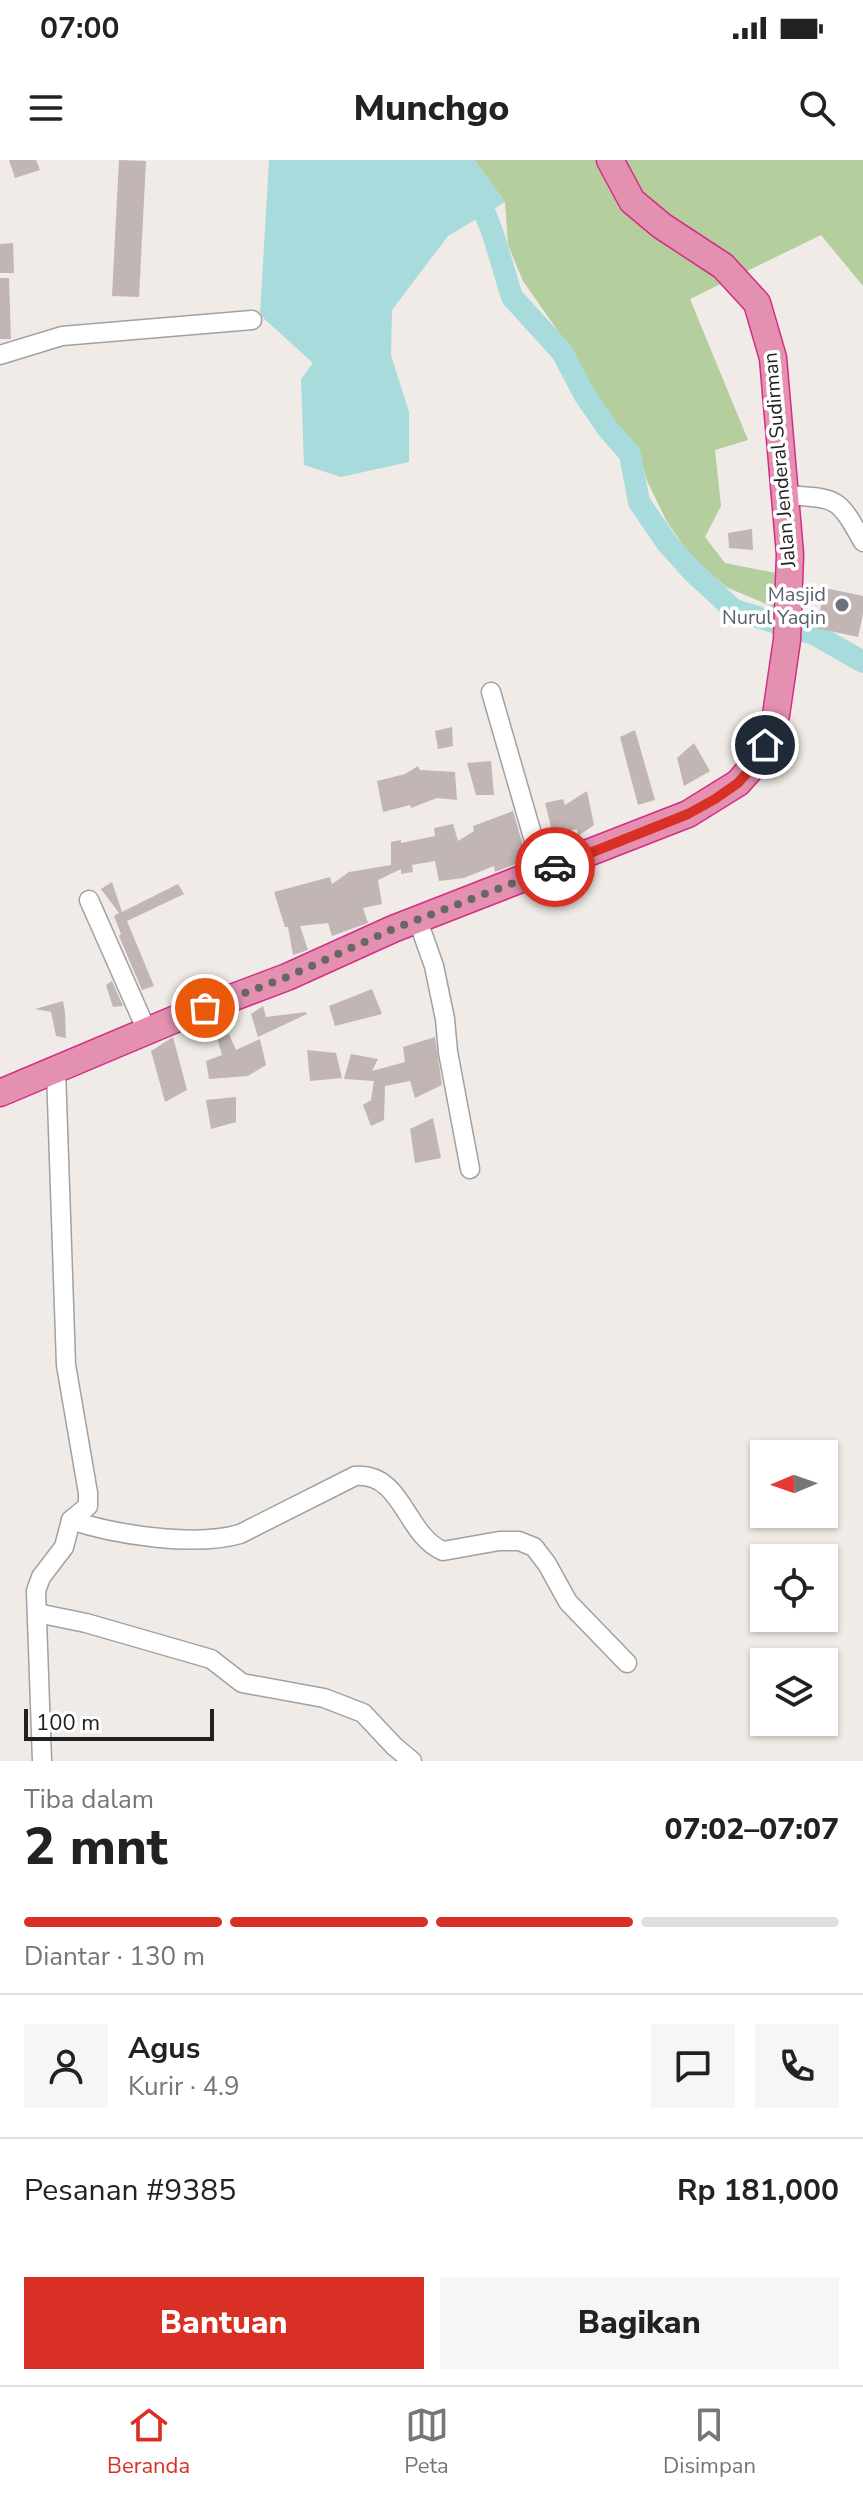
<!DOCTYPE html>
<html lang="id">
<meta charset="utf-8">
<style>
:root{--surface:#fff;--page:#f6f6f6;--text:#222;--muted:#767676;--line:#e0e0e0;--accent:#d93025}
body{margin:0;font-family:"Nunito Sans",sans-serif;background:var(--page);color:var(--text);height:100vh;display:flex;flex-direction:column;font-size:30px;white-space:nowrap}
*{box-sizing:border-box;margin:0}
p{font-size:26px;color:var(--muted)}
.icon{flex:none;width:44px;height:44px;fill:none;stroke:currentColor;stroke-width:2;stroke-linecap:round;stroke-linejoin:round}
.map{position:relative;height:1601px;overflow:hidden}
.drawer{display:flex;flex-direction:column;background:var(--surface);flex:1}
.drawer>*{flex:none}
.needle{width:52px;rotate:268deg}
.controls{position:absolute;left:750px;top:1280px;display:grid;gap:16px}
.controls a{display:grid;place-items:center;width:88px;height:88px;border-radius:0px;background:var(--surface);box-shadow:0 2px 6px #0004;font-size:40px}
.scale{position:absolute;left:24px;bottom:20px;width:190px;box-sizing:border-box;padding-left:8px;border:4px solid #202020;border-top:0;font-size:22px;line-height:28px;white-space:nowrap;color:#202020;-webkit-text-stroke:6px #fff;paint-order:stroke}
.pin{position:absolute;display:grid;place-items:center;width:68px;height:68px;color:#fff;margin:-34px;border:4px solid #fff;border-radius:50%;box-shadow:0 2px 8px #0007}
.courier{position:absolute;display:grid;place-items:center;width:80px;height:80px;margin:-40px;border:6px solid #d93025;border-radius:50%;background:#fff;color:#222;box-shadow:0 2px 10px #0007}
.headline em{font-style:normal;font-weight:800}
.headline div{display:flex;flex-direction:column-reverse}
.headline{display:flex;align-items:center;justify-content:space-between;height:136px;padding:0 24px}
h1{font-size:52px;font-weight:800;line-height:60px}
.bar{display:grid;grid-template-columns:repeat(4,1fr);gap:12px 8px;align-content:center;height:96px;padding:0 24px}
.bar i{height:10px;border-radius:6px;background:var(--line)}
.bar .current{background:var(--accent)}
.bar p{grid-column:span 4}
.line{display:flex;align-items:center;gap:20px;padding:0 24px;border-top:2px solid var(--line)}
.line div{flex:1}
.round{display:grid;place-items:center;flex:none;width:84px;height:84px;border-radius:0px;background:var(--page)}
.cta{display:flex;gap:16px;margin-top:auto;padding:16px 24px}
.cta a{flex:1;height:92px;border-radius:0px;background:var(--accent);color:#fff;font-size:32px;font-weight:800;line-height:92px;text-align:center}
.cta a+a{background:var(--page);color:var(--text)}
.status{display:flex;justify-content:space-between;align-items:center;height:56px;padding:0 40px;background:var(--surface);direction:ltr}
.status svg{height:22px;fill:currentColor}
header{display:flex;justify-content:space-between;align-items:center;height:104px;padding:0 24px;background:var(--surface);font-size:36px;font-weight:800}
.dock{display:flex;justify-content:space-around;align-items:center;height:112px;border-top:2px solid var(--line);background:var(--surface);font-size:22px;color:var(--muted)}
.dock a{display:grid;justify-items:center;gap:4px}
.dock .current{color:var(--accent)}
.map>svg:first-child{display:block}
</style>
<div class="status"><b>07:00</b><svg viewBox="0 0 49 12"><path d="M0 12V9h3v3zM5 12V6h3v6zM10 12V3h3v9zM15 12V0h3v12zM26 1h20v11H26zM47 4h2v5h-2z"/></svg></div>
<header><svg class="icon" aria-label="menu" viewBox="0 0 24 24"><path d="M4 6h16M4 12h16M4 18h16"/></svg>Munchgo<svg class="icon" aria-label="search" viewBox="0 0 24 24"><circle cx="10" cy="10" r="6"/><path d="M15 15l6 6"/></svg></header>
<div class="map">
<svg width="863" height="1601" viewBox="0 0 863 1601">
<rect width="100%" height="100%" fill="#f0ebe6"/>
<path fill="#b5ce9d" d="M 474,0 L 863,0 L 863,126 L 821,75 L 690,139 L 748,280 L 715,290 L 721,346 L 705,377 L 725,403 L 776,413 L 778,449 L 726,427 L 690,395 L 667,362 L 648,323 L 639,294 L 594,236 L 558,171 L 523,121 L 508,85 L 505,42 Z"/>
<path fill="#a8dbdc" d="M 269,0 L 474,0 L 505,42 L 448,76 L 392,150 L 391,195 L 409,252 L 409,302 L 341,317 L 304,305 L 301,219 L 313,203 L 260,155 Z"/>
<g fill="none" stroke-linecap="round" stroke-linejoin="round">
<path stroke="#a8dbdc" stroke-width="22" d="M 459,0 L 476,30 L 493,74 L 512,137 L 562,192 L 584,234 L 608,269 L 630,294 L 639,342 L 667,383 L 692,411 L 734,450 L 814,474 L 863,502"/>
</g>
<g fill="#c1b6b3">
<path d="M 9,0 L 36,0 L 40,10 L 15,18 Z"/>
<path d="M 119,0 L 146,1 L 139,137 L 112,136 Z"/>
<path d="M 13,83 L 14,113 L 0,113 L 0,84 Z"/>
<path d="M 0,118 L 9,118 L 11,179 L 0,179 Z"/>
<path d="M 752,369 L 753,390 L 729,388 L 728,373 Z"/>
<path d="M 825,428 L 863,436 L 863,454 L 858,477 L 816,468 Z"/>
<path d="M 452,567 L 453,586 L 438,589 L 435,571 Z"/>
<path d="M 635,570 L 655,640 L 638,645 L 620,577 Z"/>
<path d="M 694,583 L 710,611 L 684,626 L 677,598 Z"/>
<path d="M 491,601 L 494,635 L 476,635 L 467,603 Z"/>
<path d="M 418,606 L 420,610 L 455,612 L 457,640 L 437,638 L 411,648 L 410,645 L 383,652 L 377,621 L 405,614 Z"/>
<path d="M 587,631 L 594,665 L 578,676 L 577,669 L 553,675 L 545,643 L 563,639 L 565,645 Z"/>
<path d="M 513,651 L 526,696 L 519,698 L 521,702 L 495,712 L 494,706 L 464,718 L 439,721 L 435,701 L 412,705 L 413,712 L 401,714 L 401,709 L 378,720 L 382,744 L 363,748 L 368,763 L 332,776 L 328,763 L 300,766 L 308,790 L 293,795 L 288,767 L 285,767 L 274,732 L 330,717 L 332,724 L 349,712 L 391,705 L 391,682 L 401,680 L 401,683 L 435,676 L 434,668 L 453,664 L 458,681 L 474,671 L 473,666 Z"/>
<path d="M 112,722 L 122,752 L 178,724 L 184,734 L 127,761 L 154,826 L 142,830 L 119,776 L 121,774 L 114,756 L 119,753 L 101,729 Z"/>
<path d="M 112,821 L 123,846 L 113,847 L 106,825 Z"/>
<path d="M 372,829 L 382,854 L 335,866 L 329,846 Z"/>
<path d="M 63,841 L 65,852 L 66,878 L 56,876 L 51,852 L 35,849 Z"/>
<path d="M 263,846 L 266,857 L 306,852 L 307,854 L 258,877 L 251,854 Z"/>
<path d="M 229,874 L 236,890 L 260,879 L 266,905 L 248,916 L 209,919 L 206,901 L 222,895 L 217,878 Z"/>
<path d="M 173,877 L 187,930 L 165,942 L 151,891 Z"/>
<path d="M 435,877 L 442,925 L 415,938 L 410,921 L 385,926 L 384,960 L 371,966 L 363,945 L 371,940 L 374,921 L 344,919 L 351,894 L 378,899 L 372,911 L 405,902 L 403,887 Z"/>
<path d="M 307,890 L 336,893 L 342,918 L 310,921 Z"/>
<path d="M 236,937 L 236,962 L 211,969 L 206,940 Z"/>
<path d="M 433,958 L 441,998 L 415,1003 L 410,969 Z"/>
</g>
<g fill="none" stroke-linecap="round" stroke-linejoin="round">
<defs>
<g id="minor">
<path d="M 0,195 L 62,176 L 252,160"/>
<path d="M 785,335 C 837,339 837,335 863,382"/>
<path d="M 491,532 L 543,712"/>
<path d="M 89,740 L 147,871"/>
<path d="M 418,761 L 434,806 L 445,859 L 448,892 L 470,1009"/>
<path d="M 71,1360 C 115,1375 196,1387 240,1374 L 355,1316 C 403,1312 405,1375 443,1391 L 499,1381 L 519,1381 L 534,1387 L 547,1404 L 568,1442 L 627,1503"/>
<path d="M 37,1453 L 86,1463 L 211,1499 L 242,1523 L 324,1538 L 363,1553 L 394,1586 L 412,1601"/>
<path d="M 42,1601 L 36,1431 L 41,1417 L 64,1387 L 71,1360 L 88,1346 L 88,1333 L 66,1205 L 56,910"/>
</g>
<path id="highway" d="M 0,933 L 178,858 L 287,817 L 393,769 L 688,654 L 738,623 L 753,606 L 765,585 L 776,555 L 787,480 L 790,394 L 773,198 L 757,143 L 723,106 L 662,66 L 632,41 L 610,0"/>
</defs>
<use href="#minor" stroke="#a1a1a1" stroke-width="21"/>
<use href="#highway" stroke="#d52c88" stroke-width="29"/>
<use href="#minor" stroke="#fff" stroke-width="18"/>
<use href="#highway" stroke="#e491b1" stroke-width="26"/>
</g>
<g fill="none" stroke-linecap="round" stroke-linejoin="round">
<path stroke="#696765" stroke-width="8" stroke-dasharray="0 14.4" d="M 205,848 L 287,817 L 393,769 L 555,707"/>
<path stroke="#d93025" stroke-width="10" d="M 555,707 L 688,654 L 715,639 L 738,623 L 753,606 L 765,585"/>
</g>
<circle fill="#6b7280" stroke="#fff" stroke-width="3" cx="842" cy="445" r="8"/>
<g text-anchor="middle" stroke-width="7" stroke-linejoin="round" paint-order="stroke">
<g font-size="20" fill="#202020" stroke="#fff">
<text transform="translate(779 300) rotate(-95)" y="7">Jalan Jenderal Sudirman</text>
</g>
<g font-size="20" fill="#5b616d" stroke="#fff" text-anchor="end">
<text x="826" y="441">Masjid<tspan x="826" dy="23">Nurul Yaqin</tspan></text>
</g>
</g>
</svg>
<div class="controls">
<a><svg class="needle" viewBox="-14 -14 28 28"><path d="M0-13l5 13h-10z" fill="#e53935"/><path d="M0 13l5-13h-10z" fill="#767676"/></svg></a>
<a><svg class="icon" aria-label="locate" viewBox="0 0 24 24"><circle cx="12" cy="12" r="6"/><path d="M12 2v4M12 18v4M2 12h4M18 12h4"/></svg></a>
<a><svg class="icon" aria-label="layers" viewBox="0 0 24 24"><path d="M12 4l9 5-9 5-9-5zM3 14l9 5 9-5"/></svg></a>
</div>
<div class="scale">100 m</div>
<div class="pin" style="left:205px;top:848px;background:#ea580c"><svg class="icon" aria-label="bag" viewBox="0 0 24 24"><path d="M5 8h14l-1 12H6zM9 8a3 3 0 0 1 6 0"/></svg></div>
<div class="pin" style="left:765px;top:585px;background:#1f2937"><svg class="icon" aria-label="home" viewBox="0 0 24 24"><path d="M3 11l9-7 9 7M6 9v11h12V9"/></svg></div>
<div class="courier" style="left:555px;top:707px"><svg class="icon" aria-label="car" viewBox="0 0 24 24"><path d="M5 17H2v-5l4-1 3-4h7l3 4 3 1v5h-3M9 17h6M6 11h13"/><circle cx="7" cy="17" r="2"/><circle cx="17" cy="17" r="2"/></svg></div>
</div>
<section class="drawer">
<div class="headline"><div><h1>2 mnt</h1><p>Tiba dalam</p></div><em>07:02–07:07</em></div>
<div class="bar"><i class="current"></i><i class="current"></i><i class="current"></i><i></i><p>Diantar · 130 m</p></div>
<div class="line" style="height:144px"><a class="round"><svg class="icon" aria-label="person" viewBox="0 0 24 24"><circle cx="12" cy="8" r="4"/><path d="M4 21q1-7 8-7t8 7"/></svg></a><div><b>Agus</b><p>Kurir · 4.9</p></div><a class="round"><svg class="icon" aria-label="chat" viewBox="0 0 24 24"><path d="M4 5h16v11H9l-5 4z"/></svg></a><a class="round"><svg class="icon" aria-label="phone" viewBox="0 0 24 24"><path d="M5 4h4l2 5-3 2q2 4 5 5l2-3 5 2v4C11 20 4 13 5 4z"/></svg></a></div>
<div class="line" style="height:104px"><div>Pesanan #9385</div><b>Rp 181,000</b></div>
<div class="cta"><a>Bantuan</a><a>Bagikan</a></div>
</section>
<nav class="dock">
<a class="current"><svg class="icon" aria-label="home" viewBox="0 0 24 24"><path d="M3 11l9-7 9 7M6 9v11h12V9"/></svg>Beranda</a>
<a><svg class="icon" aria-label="map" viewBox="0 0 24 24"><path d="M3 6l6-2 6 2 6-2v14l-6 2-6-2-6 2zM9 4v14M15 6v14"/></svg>Peta</a>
<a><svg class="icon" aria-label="saved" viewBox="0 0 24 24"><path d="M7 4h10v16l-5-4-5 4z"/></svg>Disimpan</a>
</nav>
